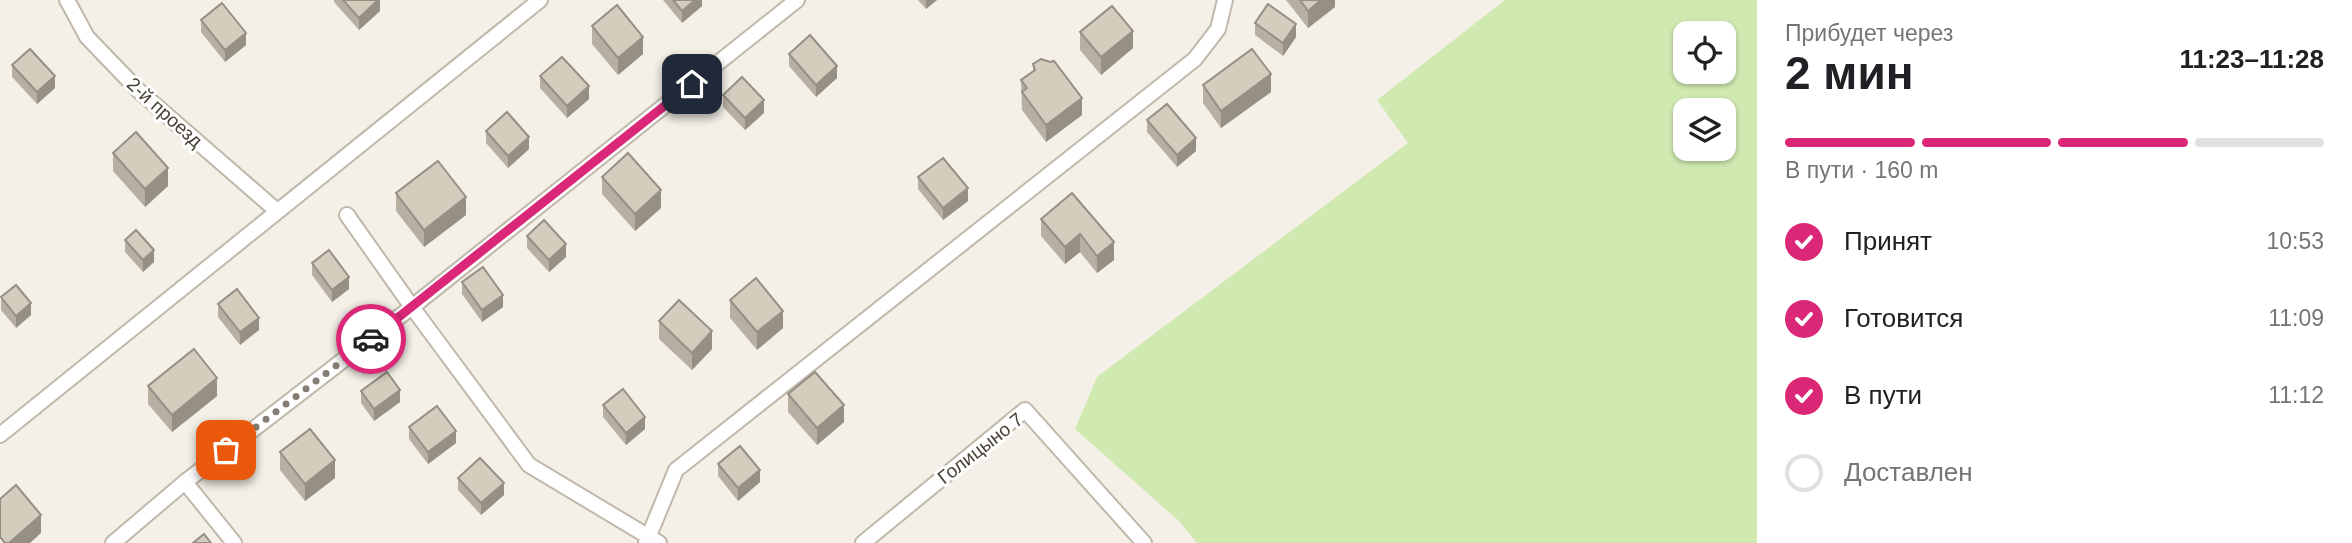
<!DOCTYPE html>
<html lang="ru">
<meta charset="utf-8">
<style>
:root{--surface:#fff;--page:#f6f6f6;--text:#202124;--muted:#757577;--line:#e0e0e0;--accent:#db2777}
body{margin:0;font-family:Arial,sans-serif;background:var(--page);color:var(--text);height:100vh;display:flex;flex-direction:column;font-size:26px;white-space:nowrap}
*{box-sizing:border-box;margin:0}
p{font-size:23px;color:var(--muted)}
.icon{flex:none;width:38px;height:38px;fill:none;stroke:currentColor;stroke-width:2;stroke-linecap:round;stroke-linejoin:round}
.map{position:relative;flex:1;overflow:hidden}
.side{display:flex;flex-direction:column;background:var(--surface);width:595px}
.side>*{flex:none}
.tools{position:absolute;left:1673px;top:21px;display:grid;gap:14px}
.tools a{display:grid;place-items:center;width:63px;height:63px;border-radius:14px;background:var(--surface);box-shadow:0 2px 5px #0004;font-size:35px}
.pin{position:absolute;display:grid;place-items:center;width:60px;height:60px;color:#fff;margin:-30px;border-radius:14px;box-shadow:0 4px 10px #0006}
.courier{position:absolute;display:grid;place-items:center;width:70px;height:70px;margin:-35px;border:5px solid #db2777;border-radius:50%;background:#fff;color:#222;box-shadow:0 2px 9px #0007}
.overview em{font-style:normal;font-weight:700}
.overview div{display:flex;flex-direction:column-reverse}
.overview{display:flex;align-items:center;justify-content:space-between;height:119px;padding:0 28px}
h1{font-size:46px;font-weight:700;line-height:52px}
.bar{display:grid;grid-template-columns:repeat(4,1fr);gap:10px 7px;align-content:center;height:84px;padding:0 28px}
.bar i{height:9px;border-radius:5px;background:var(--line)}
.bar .selected{background:var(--accent)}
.bar p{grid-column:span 4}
ol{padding:0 28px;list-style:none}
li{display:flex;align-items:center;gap:21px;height:77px}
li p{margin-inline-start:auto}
li .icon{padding:7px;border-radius:50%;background:var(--accent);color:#fff;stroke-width:4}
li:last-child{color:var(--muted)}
li i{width:38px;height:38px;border:4px solid var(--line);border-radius:50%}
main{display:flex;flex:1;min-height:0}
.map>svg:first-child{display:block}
</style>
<main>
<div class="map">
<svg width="1757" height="543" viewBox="0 0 1757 543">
<rect width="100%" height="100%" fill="#f4f0e8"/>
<path fill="#cfe9b0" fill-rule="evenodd" d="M 1505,0 L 1757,0 L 1757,543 L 1197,543 L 1179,521 L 1075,429 L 1097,377 L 1408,143 L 1377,100 ZM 1685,33 L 1724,33 L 1724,72 L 1685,72 ZM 1685,110 L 1724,110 L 1724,149 L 1685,149 Z"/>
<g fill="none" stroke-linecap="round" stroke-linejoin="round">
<defs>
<g id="street">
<path d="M 67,0 L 87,37 L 139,91 L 277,211"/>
<path d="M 347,215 L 412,307 L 529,465 L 659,543"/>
<path d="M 0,435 L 540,0"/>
<path d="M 185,482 L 234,543"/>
<path d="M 113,543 L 185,482 L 412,307 L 797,0"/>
<path d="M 646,543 L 676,470 L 1195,59 L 1218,29 L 1225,0"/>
<path d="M 863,543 L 1025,410 L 1144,543"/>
</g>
</defs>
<use href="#street" stroke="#c0b8aa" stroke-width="18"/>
<use href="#street" stroke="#fff" stroke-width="14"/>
</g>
<g fill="#b8afa3">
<path d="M 334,0 L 380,0 L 380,11 L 359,30 L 334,2 Z"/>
<path d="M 663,0 L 702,0 L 702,6 L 682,23 Z"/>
<path d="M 918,0 L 937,0 L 926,9 Z"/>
<path d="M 1286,0 L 1335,0 L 1335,7 L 1308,28 Z"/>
<path d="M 201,20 L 246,45 L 225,62 L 201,32 Z"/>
<path d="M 1255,23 L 1296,37 L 1283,56 L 1255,35 Z"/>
<path d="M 592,26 L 643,54 L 618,75 L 592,44 Z"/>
<path d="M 1080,32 L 1133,48 L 1101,75 L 1080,50 Z"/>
<path d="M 789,54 L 837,78 L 816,97 L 789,66 Z"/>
<path d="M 1033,64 L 1082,115 L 1046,142 L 1022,110 L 1021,80 L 1033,72 Z"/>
<path d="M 12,65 L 55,88 L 37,104 L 12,77 Z"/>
<path d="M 540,76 L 589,99 L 567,118 L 540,88 Z"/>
<path d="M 1203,85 L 1271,92 L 1221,128 L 1203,103 Z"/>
<path d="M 723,95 L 764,113 L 745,130 L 723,107 Z"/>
<path d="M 1147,120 L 1196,151 L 1177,167 L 1147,132 Z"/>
<path d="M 486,131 L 529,149 L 508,168 L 486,143 Z"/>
<path d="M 113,153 L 168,186 L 145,207 L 113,171 Z"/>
<path d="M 602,177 L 661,208 L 635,231 L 602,194 Z"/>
<path d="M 918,177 L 968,201 L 943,220 L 918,189 Z"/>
<path d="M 396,193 L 466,215 L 424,247 L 396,211 Z"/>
<path d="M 1072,193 L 1114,260 L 1097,273 L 1080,252 L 1065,264 L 1041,236 L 1041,219 Z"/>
<path d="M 527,236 L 566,257 L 549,272 L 527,248 Z"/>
<path d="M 125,240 L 154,262 L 143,272 L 125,252 Z"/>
<path d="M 312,263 L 349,289 L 332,302 L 312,275 Z"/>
<path d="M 462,282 L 503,307 L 482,322 L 462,294 Z"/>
<path d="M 1,297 L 31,315 L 16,328 L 1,310 Z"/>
<path d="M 730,300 L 783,328 L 757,350 L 730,318 Z"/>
<path d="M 218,304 L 259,330 L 240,345 L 218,317 Z"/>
<path d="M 659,321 L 712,349 L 692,370 L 659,339 Z"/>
<path d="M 148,386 L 217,396 L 172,432 L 148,404 Z"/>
<path d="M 361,391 L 400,402 L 374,421 L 361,403 Z"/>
<path d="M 788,394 L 844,422 L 817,445 L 788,412 Z"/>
<path d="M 603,405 L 645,429 L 626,445 L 603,417 Z"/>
<path d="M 409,427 L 456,443 L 428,464 L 409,439 Z"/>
<path d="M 280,452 L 335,478 L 305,501 L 280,470 Z"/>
<path d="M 718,464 L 760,482 L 738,501 L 718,476 Z"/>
<path d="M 458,478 L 504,495 L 481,515 L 458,490 Z"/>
</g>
<g fill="#968f84">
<path d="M 378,0 L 380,0 L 380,11 L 359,30 L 359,18 Z"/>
<path d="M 695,0 L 702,0 L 702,6 L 682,23 L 682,11 Z"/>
<path d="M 926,0 L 937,0 L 926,9 Z"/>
<path d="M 1321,0 L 1335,0 L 1335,7 L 1308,28 L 1308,11 Z"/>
<path d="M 1296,24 L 1296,37 L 1283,56 L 1283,43 Z"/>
<path d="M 1133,31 L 1133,48 L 1101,75 L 1101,57 Z"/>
<path d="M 246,33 L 246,45 L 225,62 L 225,50 Z"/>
<path d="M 643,37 L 643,54 L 618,75 L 618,58 Z"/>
<path d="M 837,66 L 837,78 L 816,97 L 816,85 Z"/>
<path d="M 1271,74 L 1271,92 L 1221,128 L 1221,111 Z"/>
<path d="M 55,76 L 55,88 L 37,104 L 37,92 Z"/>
<path d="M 589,86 L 589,99 L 567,118 L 567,106 Z"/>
<path d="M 1082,98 L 1082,115 L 1046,142 L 1046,125 Z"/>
<path d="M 764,100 L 764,113 L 745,130 L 745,118 Z"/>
<path d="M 529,137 L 529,149 L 508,168 L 508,156 Z"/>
<path d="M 1196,138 L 1196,151 L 1177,167 L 1177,155 Z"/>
<path d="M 168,168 L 168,186 L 145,207 L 145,189 Z"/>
<path d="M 968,188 L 968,201 L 943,220 L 943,208 Z"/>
<path d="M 661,190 L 661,208 L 635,231 L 635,214 Z"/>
<path d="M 466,197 L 466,215 L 424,247 L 424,230 Z"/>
<path d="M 1080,234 L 1080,252 L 1065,264 L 1065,247 Z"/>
<path d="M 1114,242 L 1114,260 L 1097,273 L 1097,256 Z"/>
<path d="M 566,244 L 566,257 L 549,272 L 549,260 Z"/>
<path d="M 154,250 L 154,262 L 143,272 L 143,260 Z"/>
<path d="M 349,277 L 349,289 L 332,302 L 332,290 Z"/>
<path d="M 503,295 L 503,307 L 482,322 L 482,310 Z"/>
<path d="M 31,303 L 31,315 L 16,328 L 16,316 Z"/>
<path d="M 783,311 L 783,328 L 757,350 L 757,332 Z"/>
<path d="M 259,318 L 259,330 L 240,345 L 240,332 Z"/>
<path d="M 712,331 L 712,349 L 692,370 L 692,353 Z"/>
<path d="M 217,378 L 217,396 L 172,432 L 172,415 Z"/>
<path d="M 400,390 L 400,402 L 374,421 L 374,409 Z"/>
<path d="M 844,405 L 844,422 L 817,445 L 817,428 Z"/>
<path d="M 645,417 L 645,429 L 626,445 L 626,433 Z"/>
<path d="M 456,431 L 456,443 L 428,464 L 428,452 Z"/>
<path d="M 335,460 L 335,478 L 305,501 L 305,484 Z"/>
<path d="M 760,470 L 760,482 L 738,501 L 738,488 Z"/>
<path d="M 504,483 L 504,495 L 481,515 L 481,503 Z"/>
<path d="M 41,515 L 41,533 L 30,543 L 9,543 Z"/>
</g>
<g fill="#d6ccbd" stroke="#968f84" stroke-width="2">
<path d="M 343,0 L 378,0 L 359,18 Z"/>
<path d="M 673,0 L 695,0 L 682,11 Z"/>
<path d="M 1300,0 L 1321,0 L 1308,11 Z"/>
<path d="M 222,3 L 246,33 L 225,50 L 201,20 Z"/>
<path d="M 1268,4 L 1296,24 L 1283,43 L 1255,23 Z"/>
<path d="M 617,5 L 643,37 L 618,58 L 592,26 Z"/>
<path d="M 1112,6 L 1133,31 L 1101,57 L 1080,32 Z"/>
<path d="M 810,35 L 837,66 L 816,85 L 789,54 Z"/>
<path d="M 30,49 L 55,76 L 37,92 L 12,65 Z"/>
<path d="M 1252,49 L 1271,74 L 1221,111 L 1203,85 Z"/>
<path d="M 562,57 L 589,86 L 567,106 L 540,76 Z"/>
<path d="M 1041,59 L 1050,62 L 1054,61 L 1082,98 L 1046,125 L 1022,92 L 1027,88 L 1021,80 L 1035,70 L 1033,64 Z"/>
<path d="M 742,77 L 764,100 L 745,118 L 723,95 Z"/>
<path d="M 1167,104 L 1196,138 L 1177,155 L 1147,120 Z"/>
<path d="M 507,112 L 529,137 L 508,156 L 486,131 Z"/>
<path d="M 136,132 L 168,168 L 145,189 L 113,153 Z"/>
<path d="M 628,153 L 661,190 L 635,214 L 602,177 Z"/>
<path d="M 943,158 L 968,188 L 943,208 L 918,177 Z"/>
<path d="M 438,161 L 466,197 L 424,230 L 396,193 Z"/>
<path d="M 1072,193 L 1114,242 L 1097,256 L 1080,234 L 1065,247 L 1041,219 Z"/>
<path d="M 544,220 L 566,244 L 549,260 L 527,236 Z"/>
<path d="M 136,230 L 154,250 L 143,260 L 125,240 Z"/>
<path d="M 329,250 L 349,277 L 332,290 L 312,263 Z"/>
<path d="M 483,267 L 503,295 L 482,310 L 462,282 Z"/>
<path d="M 756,278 L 783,311 L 757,332 L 730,300 Z"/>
<path d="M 16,285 L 31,303 L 16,316 L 1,297 Z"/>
<path d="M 237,289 L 259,318 L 240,332 L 218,304 Z"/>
<path d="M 679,300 L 712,331 L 692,353 L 659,321 Z"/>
<path d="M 194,349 L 217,378 L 172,415 L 148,386 Z"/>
<path d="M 387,372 L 400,390 L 374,409 L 361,391 Z"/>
<path d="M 815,372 L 844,405 L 817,428 L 788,394 Z"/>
<path d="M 623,389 L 645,417 L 626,433 L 603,405 Z"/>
<path d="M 437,406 L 456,431 L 428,452 L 409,427 Z"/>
<path d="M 310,429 L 335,460 L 305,484 L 280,452 Z"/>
<path d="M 740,446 L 760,470 L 738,488 L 718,464 Z"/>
<path d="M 480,458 L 504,483 L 481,503 L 458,478 Z"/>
<path d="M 16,485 L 41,515 L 9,543 L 5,543 L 0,537 L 0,499 Z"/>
<path d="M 204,534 L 211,543 L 193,543 Z"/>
</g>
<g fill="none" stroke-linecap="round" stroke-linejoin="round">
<path stroke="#847e74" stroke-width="7" stroke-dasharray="0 12.6" d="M 226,450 L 371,339"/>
<path stroke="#db2777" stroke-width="9" d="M 371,339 L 692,84"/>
</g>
<g text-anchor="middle" stroke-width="6" stroke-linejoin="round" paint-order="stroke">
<g font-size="19" fill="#484136" stroke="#fff">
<text transform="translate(165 112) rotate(42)" y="7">2-й проезд</text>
<text transform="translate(980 448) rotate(-38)" y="7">Голицыно 7</text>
</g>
</g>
</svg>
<div class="tools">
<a><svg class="icon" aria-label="locate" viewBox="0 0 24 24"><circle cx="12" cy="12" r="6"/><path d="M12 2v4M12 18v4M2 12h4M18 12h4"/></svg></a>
<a><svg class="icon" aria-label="layers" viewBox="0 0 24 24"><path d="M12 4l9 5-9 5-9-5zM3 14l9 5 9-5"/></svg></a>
</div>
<div class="pin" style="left:226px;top:450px;background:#ea580c"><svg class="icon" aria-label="bag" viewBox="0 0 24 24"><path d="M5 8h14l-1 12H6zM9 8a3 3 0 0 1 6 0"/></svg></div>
<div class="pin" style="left:692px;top:84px;background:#1f2937"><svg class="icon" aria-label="home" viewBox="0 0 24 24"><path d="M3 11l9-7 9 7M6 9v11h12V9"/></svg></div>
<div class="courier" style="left:371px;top:339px"><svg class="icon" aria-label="car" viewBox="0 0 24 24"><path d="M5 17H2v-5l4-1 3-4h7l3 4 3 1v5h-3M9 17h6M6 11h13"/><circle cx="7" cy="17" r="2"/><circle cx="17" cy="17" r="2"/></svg></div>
</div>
<section class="side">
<div class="overview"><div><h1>2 мин</h1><p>Прибудет через</p></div><em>11:23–11:28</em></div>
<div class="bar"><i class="selected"></i><i class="selected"></i><i class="selected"></i><i></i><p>В пути · 160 m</p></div>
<ol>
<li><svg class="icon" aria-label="check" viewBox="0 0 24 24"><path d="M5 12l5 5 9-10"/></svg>Принят<p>10:53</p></li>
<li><svg class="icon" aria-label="check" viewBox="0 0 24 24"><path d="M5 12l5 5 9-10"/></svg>Готовится<p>11:09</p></li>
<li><svg class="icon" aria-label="check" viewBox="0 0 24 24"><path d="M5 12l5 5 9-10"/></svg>В пути<p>11:12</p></li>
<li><i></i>Доставлен</li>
</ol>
</section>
</main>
